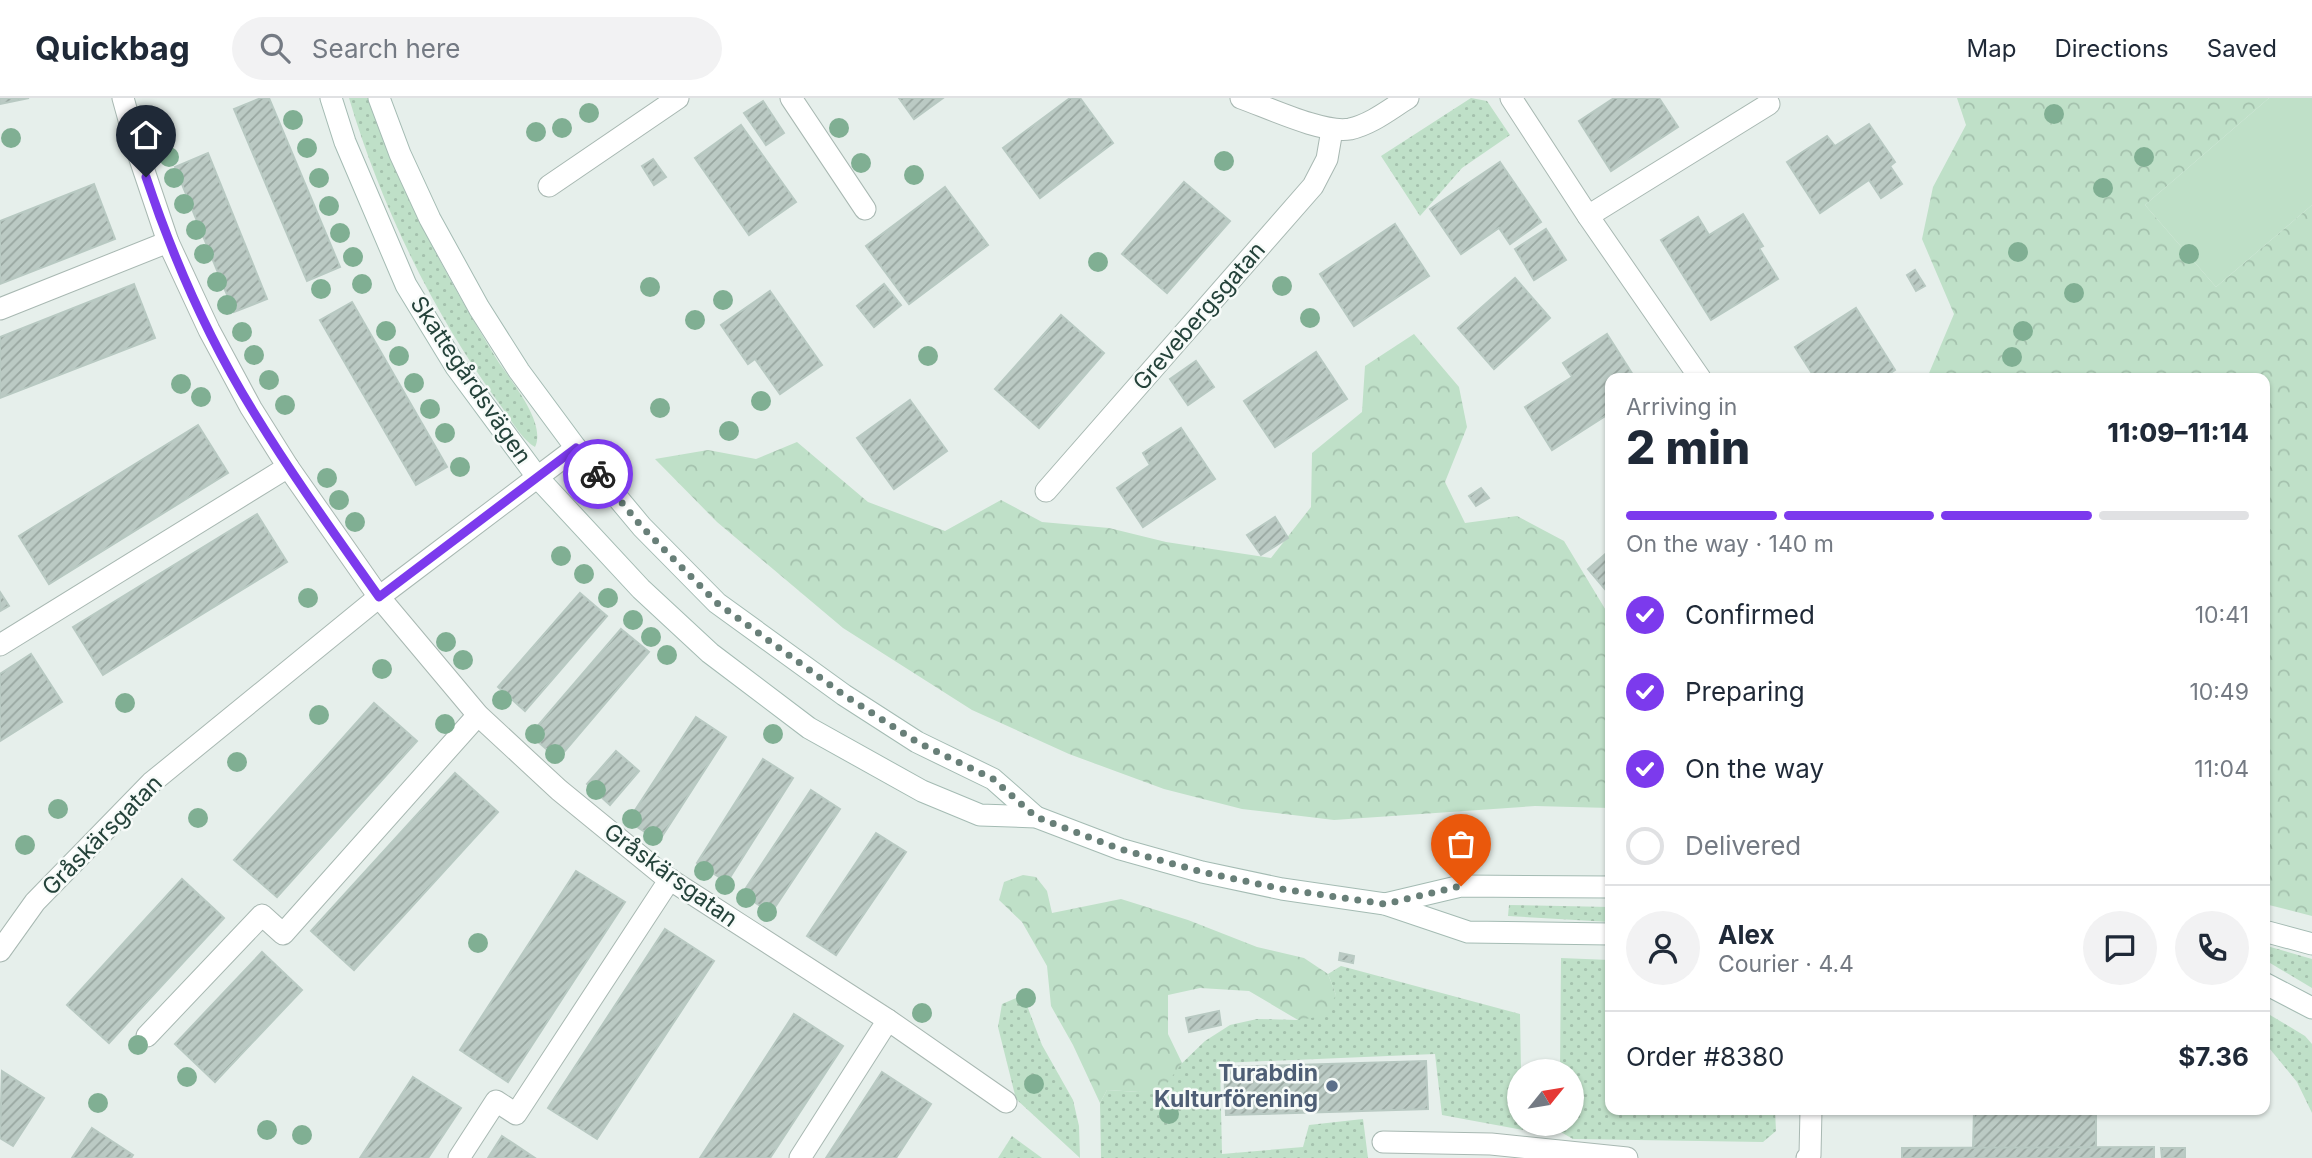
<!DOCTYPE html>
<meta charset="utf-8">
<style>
:root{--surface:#fff;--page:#f2f2f3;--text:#1f2937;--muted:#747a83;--line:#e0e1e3;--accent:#7c3aed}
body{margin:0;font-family:Inter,sans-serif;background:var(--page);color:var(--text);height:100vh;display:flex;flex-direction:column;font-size:26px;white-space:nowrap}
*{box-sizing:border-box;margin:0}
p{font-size:23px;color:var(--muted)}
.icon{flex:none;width:38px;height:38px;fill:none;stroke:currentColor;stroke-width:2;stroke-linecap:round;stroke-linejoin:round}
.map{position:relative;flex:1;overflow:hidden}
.drawer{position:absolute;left:1605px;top:275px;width:665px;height:742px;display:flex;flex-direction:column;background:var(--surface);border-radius:14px;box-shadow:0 2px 5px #0004}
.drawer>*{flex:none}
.needle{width:46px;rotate:60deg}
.buttons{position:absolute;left:1507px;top:961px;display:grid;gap:14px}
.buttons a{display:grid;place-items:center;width:77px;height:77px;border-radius:50%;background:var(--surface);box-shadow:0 2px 5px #0004;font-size:35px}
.pin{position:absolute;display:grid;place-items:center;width:60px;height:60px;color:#fff;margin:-72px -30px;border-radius:50% 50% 50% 0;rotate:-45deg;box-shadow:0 0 7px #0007}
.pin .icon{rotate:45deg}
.courier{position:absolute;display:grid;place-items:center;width:70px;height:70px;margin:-35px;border:5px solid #7c3aed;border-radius:50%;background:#fff;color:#222;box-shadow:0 2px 9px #0007}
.head em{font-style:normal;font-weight:800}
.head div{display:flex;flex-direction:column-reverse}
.head{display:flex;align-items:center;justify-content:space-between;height:119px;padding:0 21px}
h1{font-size:46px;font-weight:800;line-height:52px}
.bar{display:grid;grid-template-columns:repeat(4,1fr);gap:10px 7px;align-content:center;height:84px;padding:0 21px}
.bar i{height:9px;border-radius:5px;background:var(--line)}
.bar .on{background:var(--accent)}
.bar p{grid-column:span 4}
.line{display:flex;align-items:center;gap:18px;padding:0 21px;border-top:2px solid var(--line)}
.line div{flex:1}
.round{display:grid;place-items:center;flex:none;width:74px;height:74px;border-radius:37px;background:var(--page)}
ol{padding:0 21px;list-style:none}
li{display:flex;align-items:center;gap:21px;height:77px}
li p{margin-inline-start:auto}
li .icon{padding:7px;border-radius:50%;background:var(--accent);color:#fff;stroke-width:4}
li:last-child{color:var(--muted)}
li i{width:38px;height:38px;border:4px solid var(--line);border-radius:50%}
header{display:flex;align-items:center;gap:42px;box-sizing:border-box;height:98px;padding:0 35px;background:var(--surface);border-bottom:2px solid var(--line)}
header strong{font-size:33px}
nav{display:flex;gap:38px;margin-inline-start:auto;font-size:24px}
.search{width:490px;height:63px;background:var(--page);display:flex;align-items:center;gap:18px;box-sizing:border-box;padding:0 24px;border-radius:38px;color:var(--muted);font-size:26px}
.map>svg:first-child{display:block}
</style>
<header>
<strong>Quickbag</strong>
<div class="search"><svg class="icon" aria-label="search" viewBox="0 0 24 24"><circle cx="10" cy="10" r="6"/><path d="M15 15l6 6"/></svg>Search here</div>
<nav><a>Map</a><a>Directions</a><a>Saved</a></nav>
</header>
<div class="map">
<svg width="2312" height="1060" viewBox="0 0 2312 1060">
<defs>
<pattern id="grass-dots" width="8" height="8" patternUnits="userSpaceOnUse" patternTransform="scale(1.75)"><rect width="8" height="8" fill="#bfe0c8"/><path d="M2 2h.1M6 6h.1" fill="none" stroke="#a4c1ad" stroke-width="1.8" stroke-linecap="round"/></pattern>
<pattern id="forest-crowns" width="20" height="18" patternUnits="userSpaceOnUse" patternTransform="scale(1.75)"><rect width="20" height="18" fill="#bfe0c8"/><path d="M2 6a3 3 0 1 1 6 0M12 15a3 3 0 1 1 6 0" fill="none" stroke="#a4c1ad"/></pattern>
<pattern id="building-hatch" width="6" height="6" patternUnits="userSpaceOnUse" patternTransform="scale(1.75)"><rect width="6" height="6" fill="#bbcac4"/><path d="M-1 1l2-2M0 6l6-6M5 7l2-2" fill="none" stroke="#98a6a0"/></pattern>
</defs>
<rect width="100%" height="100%" fill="#e6efeb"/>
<g fill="url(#grass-dots)">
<path d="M 349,0 L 369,0 C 387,43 403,87 423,129 C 444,173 470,217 496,260 C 509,281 547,324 535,349 C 520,340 509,318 498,304 C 432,213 381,108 349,0 Z"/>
<path d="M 1471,0 L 1487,3 L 1510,37 L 1462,70 L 1420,118 L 1381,58 Z"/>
<path d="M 1509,807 L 1610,809 L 1610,824 L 1508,818 Z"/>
<path d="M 2267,848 L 2312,861 L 2312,890 L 2265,862 Z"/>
<path d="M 1561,860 L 1610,862 L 1610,1012 L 1775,1012 L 1776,1033 L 1763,1044 L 1573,1041 L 1559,1033 L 1559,1026 L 1572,1026 L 1572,973 L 1560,973 Z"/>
<path d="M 1341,868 L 1520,916 L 1521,973 L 1519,973 L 1519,1026 L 1523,1026 L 1523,1032 L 1442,1017 L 1435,956 L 1220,965 L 1222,1056 L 1303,1049 L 1309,1027 L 1363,1021 L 1368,1060 L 1101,1060 L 1100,1005 L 1107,992 L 1139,994 L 1178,969 L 1205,943 L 1230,927 L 1257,921 L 1298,922 L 1336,897 L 1328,876 Z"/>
<path d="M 1023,897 L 1042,947 L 1073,1002 L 1079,1028 L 1080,1060 L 1016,1001 L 998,929 L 1002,906 Z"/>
<path d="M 2265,914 L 2305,938 L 2312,946 L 2312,1015 L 2297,984 L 2265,945 Z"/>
<path d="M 1012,1038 L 1042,1060 L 998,1060 Z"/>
</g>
<g fill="url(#forest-crowns)">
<path d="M 1957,0 L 2269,0 L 2145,107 L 2216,189 L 2312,107 L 2312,818 L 2265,806 L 2264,280 L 1927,280 L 1954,216 L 1922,141 L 1933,89 L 1966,27 Z"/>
<path d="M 1414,236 L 1459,289 L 1467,329 L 1445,384 L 1465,425 L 1517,418 L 1564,443 L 1610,519 L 1610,710 L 1535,708 L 1334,722 L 1242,711 L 1164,691 L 1069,656 L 972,612 L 843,530 L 717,424 L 655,361 L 708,352 L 756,361 L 797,344 L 868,404 L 945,433 L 1001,402 L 1042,424 L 1109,430 L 1166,444 L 1271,460 L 1311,409 L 1312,355 L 1362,314 L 1365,268 Z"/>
<path d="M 1023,777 L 1036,779 L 1047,793 L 1052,815 L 1121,801 L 1188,822 L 1257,849 L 1304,860 L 1328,876 L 1336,897 L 1324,918 L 1298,922 L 1249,893 L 1200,890 L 1168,897 L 1168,936 L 1182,965 L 1165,988 L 1139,994 L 1107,992 L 1100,1005 L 1073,947 L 1051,908 L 1047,868 L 1022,824 L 999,802 L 1004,784 Z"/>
</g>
<path fill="#bfe0c8" d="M 2269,0 L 2312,0 L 2312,107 L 2216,189 L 2145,107 Z"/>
<g fill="url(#building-hatch)" stroke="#b8c9c2" stroke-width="2">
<path d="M 0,0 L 29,0 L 0,6 Z"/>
<path d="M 261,0 L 269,0 L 340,169 L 307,183 L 234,11 Z"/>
<path d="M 899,0 L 943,0 L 914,21 Z"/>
<path d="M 1070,0 L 1080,0 L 1113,45 L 1040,100 L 1003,50 Z"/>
<path d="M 1614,0 L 1659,0 L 1678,29 L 1611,73 L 1579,23 Z"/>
<path d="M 763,3 L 784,35 L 766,47 L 744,15 Z"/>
<path d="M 1869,26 L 1895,64 L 1890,68 L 1902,86 L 1881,100 L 1869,82 L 1820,115 L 1787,64 L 1827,38 L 1835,48 Z"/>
<path d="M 741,27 L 796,104 L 749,137 L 695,60 Z"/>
<path d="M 208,55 L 267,201 L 234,214 L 175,69 Z"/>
<path d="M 653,61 L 666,79 L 654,87 L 642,68 Z"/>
<path d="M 1500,64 L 1541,124 L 1510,146 L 1499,130 L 1461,156 L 1430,111 Z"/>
<path d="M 1184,84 L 1230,123 L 1167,195 L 1122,156 Z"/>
<path d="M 94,86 L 115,141 L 0,186 L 0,123 Z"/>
<path d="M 945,89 L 988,147 L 909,206 L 866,148 Z"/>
<path d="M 1743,116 L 1763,148 L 1759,150 L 1778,181 L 1711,222 L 1661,142 L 1698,119 L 1709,137 Z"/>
<path d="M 1395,126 L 1429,178 L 1354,228 L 1320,176 Z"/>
<path d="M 1546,131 L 1566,162 L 1534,182 L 1515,151 Z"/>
<path d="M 1915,172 L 1925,188 L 1916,193 L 1907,177 Z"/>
<path d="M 1515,180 L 1550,220 L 1494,271 L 1458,230 Z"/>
<path d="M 134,186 L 155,240 L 0,300 L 0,239 Z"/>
<path d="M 884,186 L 901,207 L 874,229 L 857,208 Z"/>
<path d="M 770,193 L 822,267 L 780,296 L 755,261 L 748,266 L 721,227 Z"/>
<path d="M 352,204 L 447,369 L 416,387 L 320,222 Z"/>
<path d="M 1856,210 L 1895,272 L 1883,280 L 1815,280 L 1795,249 Z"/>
<path d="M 1061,217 L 1104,255 L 1039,330 L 995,291 Z"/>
<path d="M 1607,236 L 1635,280 L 1610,280 L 1610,315 L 1552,352 L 1525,309 L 1572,279 L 1563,265 Z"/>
<path d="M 1316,254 L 1347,301 L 1275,349 L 1244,303 Z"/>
<path d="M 1196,263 L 1214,289 L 1188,307 L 1170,281 Z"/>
<path d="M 910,302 L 947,353 L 894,391 L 857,340 Z"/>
<path d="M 198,327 L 228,375 L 49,486 L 19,438 Z"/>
<path d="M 1181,330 L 1215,381 L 1143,429 L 1117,390 L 1150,367 L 1143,355 Z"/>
<path d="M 1481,390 L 1489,400 L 1476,408 L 1469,398 Z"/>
<path d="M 257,416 L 287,464 L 103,577 L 73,529 Z"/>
<path d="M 1275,419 L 1288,440 L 1261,457 L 1247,437 Z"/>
<path d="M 1610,452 L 1610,497 L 1588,471 Z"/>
<path d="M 0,494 L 9,508 L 0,513 Z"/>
<path d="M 580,495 L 607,518 L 525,613 L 498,589 Z"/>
<path d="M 621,531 L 649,554 L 558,661 L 530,637 Z"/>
<path d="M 31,556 L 62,604 L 0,643 L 0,576 Z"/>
<path d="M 374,605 L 417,643 L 277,799 L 234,762 Z"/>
<path d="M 696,619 L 726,639 L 659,743 L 628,723 Z"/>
<path d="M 616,653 L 639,673 L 610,707 L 587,686 Z"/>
<path d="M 763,661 L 793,680 L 727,784 L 697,765 Z"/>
<path d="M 455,675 L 498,714 L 354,872 L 311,833 Z"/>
<path d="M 811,692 L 840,711 L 771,815 L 742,796 Z"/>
<path d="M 876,735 L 906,754 L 836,857 L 807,838 Z"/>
<path d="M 576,773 L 625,804 L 508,984 L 460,952 Z"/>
<path d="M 182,781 L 224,820 L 109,945 L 67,907 Z"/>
<path d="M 665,831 L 714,863 L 597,1041 L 548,1010 Z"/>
<path d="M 262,854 L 302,892 L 215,984 L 175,946 Z"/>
<path d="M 1340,855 L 1354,858 L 1353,865 L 1339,862 Z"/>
<path d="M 1219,913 L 1221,927 L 1189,934 L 1186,920 Z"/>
<path d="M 794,916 L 843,948 L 770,1060 L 700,1060 Z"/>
<path d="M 1426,963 L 1428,1011 L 1226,1017 L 1224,969 Z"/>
<path d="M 2,973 L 44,1000 L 13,1048 L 0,1040 Z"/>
<path d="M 882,974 L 931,1006 L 896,1060 L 826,1060 Z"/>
<path d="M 413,979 L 461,1010 L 428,1060 L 360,1060 Z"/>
<path d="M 1974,1012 L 2096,1012 L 2096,1050 L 1973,1050 Z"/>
<path d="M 92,1030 L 133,1057 L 131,1060 L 72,1060 Z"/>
<path d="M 502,1038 L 535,1060 L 488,1060 Z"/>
<path d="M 2154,1049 L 2154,1060 L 1902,1060 L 1902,1050 Z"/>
<path d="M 2161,1050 L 2185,1050 L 2185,1060 L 2162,1060 Z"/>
</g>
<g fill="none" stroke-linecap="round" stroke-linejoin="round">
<defs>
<g id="lane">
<path d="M 791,0 L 865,111"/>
<path d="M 1588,118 L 1769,6"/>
<path d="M 0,211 L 168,144"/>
<path d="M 0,547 L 288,369"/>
<path d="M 147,938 L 262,817 L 283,836 L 478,617"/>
<path d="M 1383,1044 L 1491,1046 L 1627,1060"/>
<path d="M 459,1060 L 496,1003 L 516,1016 L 670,781"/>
<path d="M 800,1060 L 888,922"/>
<path d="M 1807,1060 L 1810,1057 L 1811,1012"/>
</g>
<g id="street">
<path d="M 123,0 L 139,58 L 168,144 L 209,232 L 251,310 L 288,369 L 379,499 L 478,617 L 559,692 L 663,777 L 888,922 L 1006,1004"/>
<path d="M 1241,0 C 1269,10 1324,36 1350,31 C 1372,26 1390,11 1408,0"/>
<path d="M 1511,0 L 1588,118 L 1700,280"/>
<path d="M 549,88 L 678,0"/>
<path d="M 1046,393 L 1313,88 L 1327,61 L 1332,32"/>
<path d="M 0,853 L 35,804 L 151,685 L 379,499 L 576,350"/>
</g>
<g id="secondary">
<path d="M 331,0 L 345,44 L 406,187 L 456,269 L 538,380 L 641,491 L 710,555 L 809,630 L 922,693 L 980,717 L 1036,719 L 1120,751 L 1202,774 L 1282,791 L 1385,806 L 1468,834 L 1610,836"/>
<path d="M 379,0 L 400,56 L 430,121 L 479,210 L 519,273 L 576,350 L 642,429 L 717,505 L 844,597 L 917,644 L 993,681 L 1036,719"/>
<path d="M 1385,806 L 1461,788 L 1610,789"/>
<path d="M 2264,833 L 2312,846"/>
<path d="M 2264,885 L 2312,910"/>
</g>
</defs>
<use href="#lane" stroke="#a8b8b2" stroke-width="23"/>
<use href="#street" stroke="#a8b8b2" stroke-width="23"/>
<use href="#secondary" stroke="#a4bbb3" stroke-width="23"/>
<use href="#lane" stroke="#fff" stroke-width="21"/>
<use href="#street" stroke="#fff" stroke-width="21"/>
<use href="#secondary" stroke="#fff" stroke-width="21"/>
</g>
<g fill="#80af93">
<circle cx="589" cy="15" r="10"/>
<circle cx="2054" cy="16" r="10"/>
<circle cx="293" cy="22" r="10"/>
<circle cx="562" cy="30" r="10"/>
<circle cx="839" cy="30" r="10"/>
<circle cx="536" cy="34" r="10"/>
<circle cx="11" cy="40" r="10"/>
<circle cx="307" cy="50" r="10"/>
<circle cx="169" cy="59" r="10"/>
<circle cx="2144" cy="59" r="10"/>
<circle cx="1224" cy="63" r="10"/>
<circle cx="861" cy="65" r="10"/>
<circle cx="914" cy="77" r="10"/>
<circle cx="174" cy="80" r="10"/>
<circle cx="319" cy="80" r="10"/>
<circle cx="2103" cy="90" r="10"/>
<circle cx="184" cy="106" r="10"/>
<circle cx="329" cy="108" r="10"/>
<circle cx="196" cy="132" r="10"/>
<circle cx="340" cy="135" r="10"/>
<circle cx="2018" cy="154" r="10"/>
<circle cx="204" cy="156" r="10"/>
<circle cx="2189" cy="156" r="10"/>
<circle cx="353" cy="159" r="10"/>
<circle cx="1098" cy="164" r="10"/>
<circle cx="217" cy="184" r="10"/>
<circle cx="362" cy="186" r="10"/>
<circle cx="1282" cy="188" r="10"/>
<circle cx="650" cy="189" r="10"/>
<circle cx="321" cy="191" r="10"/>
<circle cx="2074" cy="195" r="10"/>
<circle cx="723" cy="202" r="10"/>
<circle cx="227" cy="207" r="10"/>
<circle cx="1310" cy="220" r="10"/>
<circle cx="695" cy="222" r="10"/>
<circle cx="386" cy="233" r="10"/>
<circle cx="2023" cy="233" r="10"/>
<circle cx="242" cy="234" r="10"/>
<circle cx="254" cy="257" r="10"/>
<circle cx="399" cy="258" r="10"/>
<circle cx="928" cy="258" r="10"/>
<circle cx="2012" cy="259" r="10"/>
<circle cx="269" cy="282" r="10"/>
<circle cx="414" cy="285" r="10"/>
<circle cx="181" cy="286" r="10"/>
<circle cx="201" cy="299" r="10"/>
<circle cx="761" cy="303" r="10"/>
<circle cx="285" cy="307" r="10"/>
<circle cx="660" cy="310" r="10"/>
<circle cx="430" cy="311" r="10"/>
<circle cx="729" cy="333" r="10"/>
<circle cx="445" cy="335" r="10"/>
<circle cx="460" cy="369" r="10"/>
<circle cx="327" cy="380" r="10"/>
<circle cx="339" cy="402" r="10"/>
<circle cx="355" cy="424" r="10"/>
<circle cx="561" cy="458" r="10"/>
<circle cx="584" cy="476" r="10"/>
<circle cx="308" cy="500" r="10"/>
<circle cx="608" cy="500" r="10"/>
<circle cx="633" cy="522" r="10"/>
<circle cx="651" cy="539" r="10"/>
<circle cx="446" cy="544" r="10"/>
<circle cx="667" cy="557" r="10"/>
<circle cx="463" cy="562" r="10"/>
<circle cx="382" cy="571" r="10"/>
<circle cx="502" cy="602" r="10"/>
<circle cx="125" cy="605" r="10"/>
<circle cx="319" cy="617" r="10"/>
<circle cx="445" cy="626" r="10"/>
<circle cx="535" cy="636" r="10"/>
<circle cx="773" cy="636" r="10"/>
<circle cx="555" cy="656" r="10"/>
<circle cx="237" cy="664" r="10"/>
<circle cx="596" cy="692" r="10"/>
<circle cx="58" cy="711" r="10"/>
<circle cx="198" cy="720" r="10"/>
<circle cx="632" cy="721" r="10"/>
<circle cx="653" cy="738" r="10"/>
<circle cx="25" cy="747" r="10"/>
<circle cx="704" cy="773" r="10"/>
<circle cx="725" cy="787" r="10"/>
<circle cx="746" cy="800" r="10"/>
<circle cx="767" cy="814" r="10"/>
<circle cx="478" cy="845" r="10"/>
<circle cx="1026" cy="900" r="10"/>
<circle cx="922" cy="915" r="10"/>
<circle cx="138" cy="947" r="10"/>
<circle cx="187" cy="979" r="10"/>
<circle cx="1034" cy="986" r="10"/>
<circle cx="98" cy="1005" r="10"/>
<circle cx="1169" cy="1016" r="10"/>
<circle cx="267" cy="1032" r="10"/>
<circle cx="302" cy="1037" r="10"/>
</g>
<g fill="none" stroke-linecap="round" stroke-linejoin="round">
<path stroke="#687f78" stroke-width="7" stroke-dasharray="0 12.6" d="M 598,376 L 642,429 L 717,505 L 844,597 L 917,644 L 993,681 L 1036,719 L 1120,751 L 1202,774 L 1282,791 L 1385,806 L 1461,788"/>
<path stroke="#7c3aed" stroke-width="9" d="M 146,79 C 173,160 208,240 253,313 C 292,377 336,438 379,499 L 576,350 L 598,376"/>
</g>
<circle fill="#5c6f8a" stroke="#f7fbf9" stroke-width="2.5" cx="1332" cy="988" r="7"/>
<g text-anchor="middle" stroke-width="5" stroke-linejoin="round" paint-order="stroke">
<g font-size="23" fill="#24423a" stroke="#f7fbf9">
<text transform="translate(1199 218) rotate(-49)" y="8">Grevebergsgatan</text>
<text transform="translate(471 282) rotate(56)" y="8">Skattegårdsvägen</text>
<text transform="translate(102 737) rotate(-45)" y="8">Gråskärsgatan</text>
<text transform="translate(671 777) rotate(36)" y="8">Gråskärsgatan</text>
</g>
<g font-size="23" font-weight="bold" fill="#4e5e75" stroke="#f7fbf9" text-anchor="end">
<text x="1318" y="983">Turabdin<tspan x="1318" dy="26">Kulturförening</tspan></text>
</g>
</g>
</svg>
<div class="buttons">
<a><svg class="needle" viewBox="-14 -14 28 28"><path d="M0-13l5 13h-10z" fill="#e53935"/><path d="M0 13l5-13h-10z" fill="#747a83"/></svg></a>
</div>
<div class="pin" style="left:1461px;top:788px;background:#ea580c"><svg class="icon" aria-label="bag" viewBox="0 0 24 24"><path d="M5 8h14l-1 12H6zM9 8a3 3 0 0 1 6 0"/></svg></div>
<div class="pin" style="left:146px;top:79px;background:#1f2937"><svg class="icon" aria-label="home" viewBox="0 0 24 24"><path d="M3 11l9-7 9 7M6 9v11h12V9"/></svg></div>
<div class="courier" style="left:598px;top:376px"><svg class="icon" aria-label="bike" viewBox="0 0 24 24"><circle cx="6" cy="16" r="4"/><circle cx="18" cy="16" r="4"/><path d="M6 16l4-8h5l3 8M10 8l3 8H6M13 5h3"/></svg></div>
<section class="drawer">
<div class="head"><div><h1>2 min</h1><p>Arriving in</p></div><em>11:09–11:14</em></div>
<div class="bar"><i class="on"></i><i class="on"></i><i class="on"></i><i></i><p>On the way · 140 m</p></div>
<ol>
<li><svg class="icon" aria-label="check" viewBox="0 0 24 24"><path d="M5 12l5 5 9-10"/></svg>Confirmed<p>10:41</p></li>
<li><svg class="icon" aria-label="check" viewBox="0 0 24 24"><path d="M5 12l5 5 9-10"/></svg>Preparing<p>10:49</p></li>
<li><svg class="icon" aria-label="check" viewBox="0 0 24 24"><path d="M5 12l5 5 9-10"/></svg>On the way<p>11:04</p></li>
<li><i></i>Delivered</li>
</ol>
<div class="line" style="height:126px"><a class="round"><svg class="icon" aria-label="person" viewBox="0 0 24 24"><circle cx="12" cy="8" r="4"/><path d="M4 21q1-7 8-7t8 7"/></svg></a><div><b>Alex</b><p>Courier · 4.4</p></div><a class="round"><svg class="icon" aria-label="chat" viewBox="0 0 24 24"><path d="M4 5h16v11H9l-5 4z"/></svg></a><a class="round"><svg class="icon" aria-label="phone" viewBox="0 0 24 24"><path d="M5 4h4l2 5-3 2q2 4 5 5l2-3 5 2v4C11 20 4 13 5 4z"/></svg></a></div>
<div class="line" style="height:91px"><div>Order #8380</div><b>$7.36</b></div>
</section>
</div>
